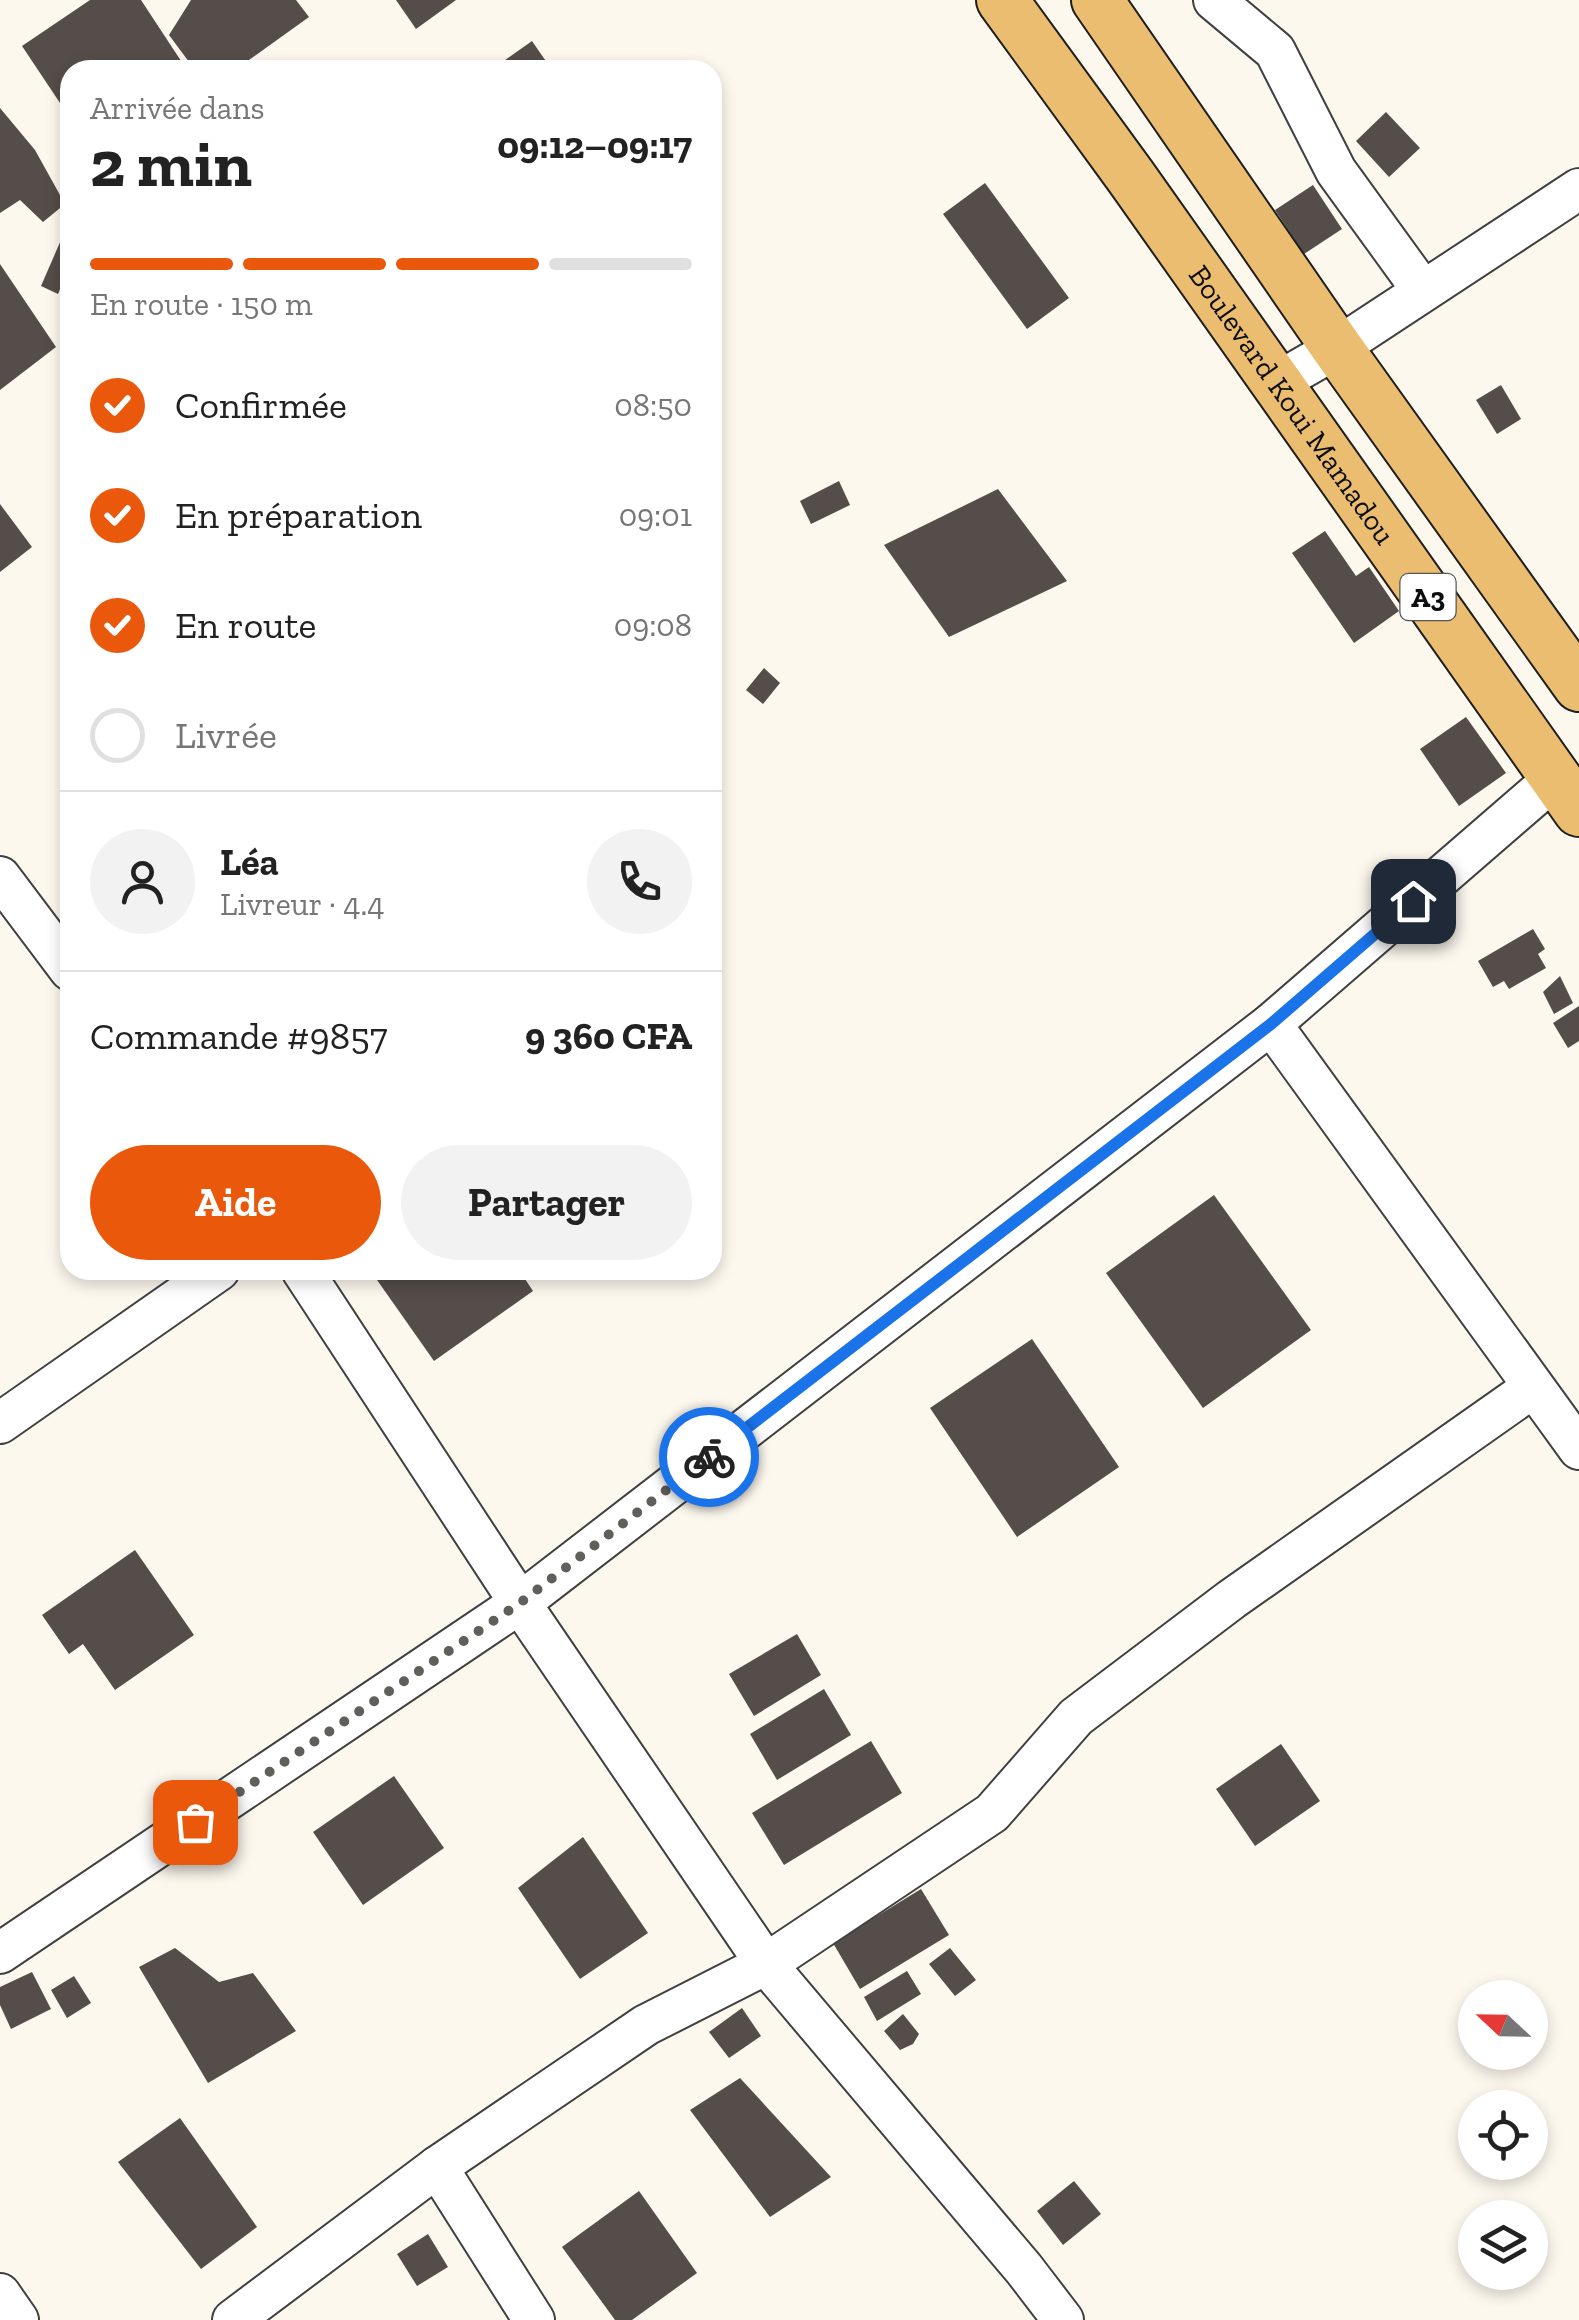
<!DOCTYPE html>
<html lang="fr">
<meta charset="utf-8">
<style>
:root{--surface:#fff;--page:#f2f2f2;--text:#222;--muted:#767676;--line:#e0e0e0;--accent:#ea580c}
body{margin:0;font-family:"Zilla Slab",serif;background:var(--page);color:var(--text);height:100vh;display:flex;flex-direction:column;font-size:38px;white-space:nowrap}
*{box-sizing:border-box;margin:0}
p{font-size:32px;color:var(--muted)}
.icon{flex:none;width:55px;height:55px;fill:none;stroke:currentColor;stroke-width:2;stroke-linecap:round;stroke-linejoin:round}
.map{position:relative;flex:1;overflow:hidden}
.details{position:absolute;left:60px;top:60px;width:662px;height:1220px;display:flex;flex-direction:column;background:var(--surface);border-radius:30px;box-shadow:0 5px 15px #0003}
.details>*{flex:none}
.needle{width:65px;rotate:292deg}
.controls{position:absolute;left:1458px;top:1980px;display:grid;gap:20px}
.controls a{display:grid;place-items:center;width:90px;height:90px;border-radius:50%;background:var(--surface);box-shadow:0 5px 15px #0003;font-size:50px}
.pin{position:absolute;display:grid;place-items:center;width:85px;height:85px;color:#fff;margin:-42px;border-radius:20px;box-shadow:0 5px 15px #0006}
.courier{position:absolute;display:grid;place-items:center;width:100px;height:100px;margin:-50px;border:8px solid #1a73e8;border-radius:50%;background:#fff;color:#222;box-shadow:0 2px 12px #0007}
.headline em{font-style:normal;font-weight:800}
.headline div{display:flex;flex-direction:column-reverse}
.headline{display:flex;align-items:center;justify-content:space-between;height:170px;padding:0 30px}
h1{font-size:65px;font-weight:800;line-height:75px}
.bar{display:grid;grid-template-columns:repeat(4,1fr);gap:15px 10px;align-content:center;height:120px;padding:0 30px}
.bar i{height:12px;border-radius:8px;background:var(--line)}
.bar .on{background:var(--accent)}
.bar p{grid-column:span 4}
.line{display:flex;align-items:center;gap:25px;padding:0 30px;border-top:2px solid var(--line)}
.line div{flex:1}
.round{display:grid;place-items:center;flex:none;width:105px;height:105px;border-radius:52px;background:var(--page)}
ol{padding:0 30px;list-style:none}
li{display:flex;align-items:center;gap:30px;height:110px}
li p{margin-inline-start:auto}
li .icon{padding:10px;border-radius:50%;background:var(--accent);color:#fff;stroke-width:4}
li:last-child{color:var(--muted)}
li i{width:55px;height:55px;border:5px solid var(--line);border-radius:50%}
.button{display:flex;gap:20px;margin-top:auto;padding:20px 30px}
.button a{flex:1;height:115px;border-radius:60px;background:var(--accent);color:#fff;font-size:40px;font-weight:800;line-height:115px;text-align:center}
.button a+a{background:var(--page);color:var(--text)}
.map>svg:first-child{display:block}
</style>
<div class="map">
<svg width="1579" height="2320" viewBox="0 0 1579 2320">
<rect width="100%" height="100%" fill="#fdf8ee"/>
<g fill="#544d4a">
<path d="M 90,0 L 141,0 L 187,70 L 70,70 L 70,118 L 22,46 Z"/>
<path d="M 191,0 L 296,0 L 309,17 L 235,70 L 195,70 L 169,35 Z"/>
<path d="M 396,0 L 456,0 L 416,29 Z"/>
<path d="M 532,41 L 552,70 L 491,70 Z"/>
<path d="M 0,108 L 35,150 L 65,204 L 43,222 L 20,200 L 0,213 Z"/>
<path d="M 1386,112 L 1420,148 L 1389,177 L 1356,141 Z"/>
<path d="M 985,183 L 1069,298 L 1027,329 L 943,214 Z"/>
<path d="M 1313,185 L 1342,229 L 1304,254 L 1275,210 Z"/>
<path d="M 61,240 L 70,244 L 70,266 L 58,294 L 41,286 Z"/>
<path d="M 0,264 L 56,347 L 0,390 Z"/>
<path d="M 1501,385 L 1521,419 L 1497,434 L 1476,400 Z"/>
<path d="M 839,481 L 850,505 L 811,524 L 800,501 Z"/>
<path d="M 998,489 L 1067,581 L 949,637 L 884,545 Z"/>
<path d="M 0,504 L 32,547 L 0,572 Z"/>
<path d="M 1325,531 L 1356,576 L 1369,567 L 1399,611 L 1354,643 L 1292,553 Z"/>
<path d="M 764,668 L 780,683 L 763,704 L 746,690 Z"/>
<path d="M 1466,717 L 1506,773 L 1459,806 L 1420,749 Z"/>
<path d="M 1533,929 L 1545,949 L 1538,954 L 1546,968 L 1509,989 L 1504,981 L 1493,987 L 1478,961 Z"/>
<path d="M 1560,976 L 1573,1003 L 1554,1014 L 1543,992 Z"/>
<path d="M 1579,1006 L 1579,1041 L 1568,1048 L 1553,1023 Z"/>
<path d="M 1214,1195 L 1311,1330 L 1203,1408 L 1106,1273 Z"/>
<path d="M 370,1270 L 519,1270 L 533,1291 L 434,1361 Z"/>
<path d="M 1032,1339 L 1119,1467 L 1017,1537 L 930,1408 Z"/>
<path d="M 135,1550 L 194,1635 L 115,1690 L 83,1644 L 69,1654 L 42,1615 Z"/>
<path d="M 797,1634 L 821,1675 L 754,1716 L 729,1674 Z"/>
<path d="M 824,1689 L 851,1735 L 777,1780 L 750,1734 Z"/>
<path d="M 871,1741 L 902,1793 L 784,1865 L 752,1813 Z"/>
<path d="M 1281,1744 L 1320,1801 L 1255,1846 L 1216,1789 Z"/>
<path d="M 394,1776 L 444,1848 L 363,1905 L 313,1832 Z"/>
<path d="M 583,1837 L 648,1933 L 580,1979 L 518,1888 Z"/>
<path d="M 921,1889 L 949,1935 L 860,1989 L 833,1943 Z"/>
<path d="M 175,1948 L 219,1982 L 253,1973 L 296,2031 L 208,2083 L 139,1967 Z"/>
<path d="M 950,1948 L 976,1980 L 955,1996 L 929,1964 Z"/>
<path d="M 907,1971 L 921,1994 L 877,2021 L 864,1997 Z"/>
<path d="M 32,1972 L 51,2009 L 11,2029 L 0,2005 L 0,1987 Z"/>
<path d="M 74,1976 L 91,2003 L 67,2018 L 51,1990 Z"/>
<path d="M 742,2008 L 761,2036 L 729,2058 L 709,2032 Z"/>
<path d="M 903,2014 L 919,2034 L 913,2044 L 900,2050 L 884,2031 Z"/>
<path d="M 740,2078 L 831,2177 L 770,2217 L 690,2110 Z"/>
<path d="M 180,2118 L 257,2227 L 201,2269 L 118,2162 Z"/>
<path d="M 1074,2181 L 1101,2214 L 1063,2245 L 1037,2211 Z"/>
<path d="M 639,2191 L 697,2273 L 632,2320 L 615,2320 L 562,2247 Z"/>
<path d="M 428,2234 L 448,2267 L 417,2286 L 397,2254 Z"/>
</g>
<g fill="none" stroke-linecap="round" stroke-linejoin="round">
<defs>
<g id="minor">
<path d="M 1214,0 L 1275,51 L 1336,171 L 1423,291"/>
<path d="M 1276,383 L 1337,348 L 1579,189"/>
<path d="M 0,877 L 70,970"/>
<path d="M 1271,1024 L 1579,1449"/>
<path d="M 0,1423 L 219,1270"/>
<path d="M 0,1953 L 520,1603 L 1271,1024 L 1555,778"/>
<path d="M 437,2167 L 534,2320"/>
<path d="M 0,2294 L 18,2320"/>
<path d="M 233,2320 L 437,2167 L 646,2025 L 766,1964 L 520,1603 L 302,1270"/>
<path d="M 1063,2320 L 1024,2269 L 766,1964 L 992,1813 L 1076,1717 L 1232,1599 L 1532,1388"/>
</g>
<g id="major">
<path id="s1" d="M 1002,0 L 1131,177 L 1579,811"/>
<path d="M 1097,0 L 1337,348 L 1579,686"/>
</g>
</defs>
<use href="#minor" stroke="#404040" stroke-width="44"/>
<use href="#major" stroke="#1e1e1e" stroke-width="54"/>
<use href="#minor" stroke="#fff" stroke-width="40"/>
<use href="#major" stroke="#ebbd71" stroke-width="50"/>
</g>
<g fill="none" stroke-linecap="round" stroke-linejoin="round">
<path stroke="#615f5c" stroke-width="10" stroke-dasharray="0 18" d="M 195,1822 L 520,1603 L 709,1457"/>
<path stroke="#1a73e8" stroke-width="12" d="M 709,1457 L 1271,1024 L 1413,901"/>
</g>
<g text-anchor="middle" stroke-width="10" stroke-linejoin="round" paint-order="stroke">
<rect fill="#fff" stroke="#565656" stroke-width="2.5" x="1400.5" y="574" width="55" height="46" rx="8"/>
<g font-size="28" font-weight="bold" fill="#0d0d0d">
<text x="1428" y="607">A3</text>
</g>
<g font-size="30" fill="#0d0d0d" stroke="#fff">
<text dy="10" stroke="none"><textPath href="#s1" startOffset="498">Boulevard Koui Mamadou</textPath></text>
</g>
</g>
</svg>
<div class="controls">
<a><svg class="needle" viewBox="-14 -14 28 28"><path d="M0-13l5 13h-10z" fill="#e53935"/><path d="M0 13l5-13h-10z" fill="#767676"/></svg></a>
<a><svg class="icon" aria-label="locate" viewBox="0 0 24 24"><circle cx="12" cy="12" r="6"/><path d="M12 2v4M12 18v4M2 12h4M18 12h4"/></svg></a>
<a><svg class="icon" aria-label="layers" viewBox="0 0 24 24"><path d="M12 4l9 5-9 5-9-5zM3 14l9 5 9-5"/></svg></a>
</div>
<div class="pin" style="left:195px;top:1822px;background:#ea580c"><svg class="icon" aria-label="bag" viewBox="0 0 24 24"><path d="M5 8h14l-1 12H6zM9 8a3 3 0 0 1 6 0"/></svg></div>
<div class="pin" style="left:1413px;top:901px;background:#1f2937"><svg class="icon" aria-label="home" viewBox="0 0 24 24"><path d="M3 11l9-7 9 7M6 9v11h12V9"/></svg></div>
<div class="courier" style="left:709px;top:1457px"><svg class="icon" aria-label="bike" viewBox="0 0 24 24"><circle cx="6" cy="16" r="4"/><circle cx="18" cy="16" r="4"/><path d="M6 16l4-8h5l3 8M10 8l3 8H6M13 5h3"/></svg></div>
<section class="details">
<div class="headline"><div><h1>2 min</h1><p>Arrivée dans</p></div><em>09:12–09:17</em></div>
<div class="bar"><i class="on"></i><i class="on"></i><i class="on"></i><i></i><p>En route · 150 m</p></div>
<ol>
<li><svg class="icon" aria-label="check" viewBox="0 0 24 24"><path d="M5 12l5 5 9-10"/></svg>Confirmée<p>08:50</p></li>
<li><svg class="icon" aria-label="check" viewBox="0 0 24 24"><path d="M5 12l5 5 9-10"/></svg>En préparation<p>09:01</p></li>
<li><svg class="icon" aria-label="check" viewBox="0 0 24 24"><path d="M5 12l5 5 9-10"/></svg>En route<p>09:08</p></li>
<li><i></i>Livrée</li>
</ol>
<div class="line" style="height:180px"><a class="round"><svg class="icon" aria-label="person" viewBox="0 0 24 24"><circle cx="12" cy="8" r="4"/><path d="M4 21q1-7 8-7t8 7"/></svg></a><div><b>Léa</b><p>Livreur · 4.4</p></div><a class="round"><svg class="icon" aria-label="phone" viewBox="0 0 24 24"><path d="M5 4h4l2 5-3 2q2 4 5 5l2-3 5 2v4C11 20 4 13 5 4z"/></svg></a></div>
<div class="line" style="height:130px"><div>Commande #9857</div><b>9 360 CFA</b></div>
<div class="button"><a>Aide</a><a>Partager</a></div>
</section>
</div>
